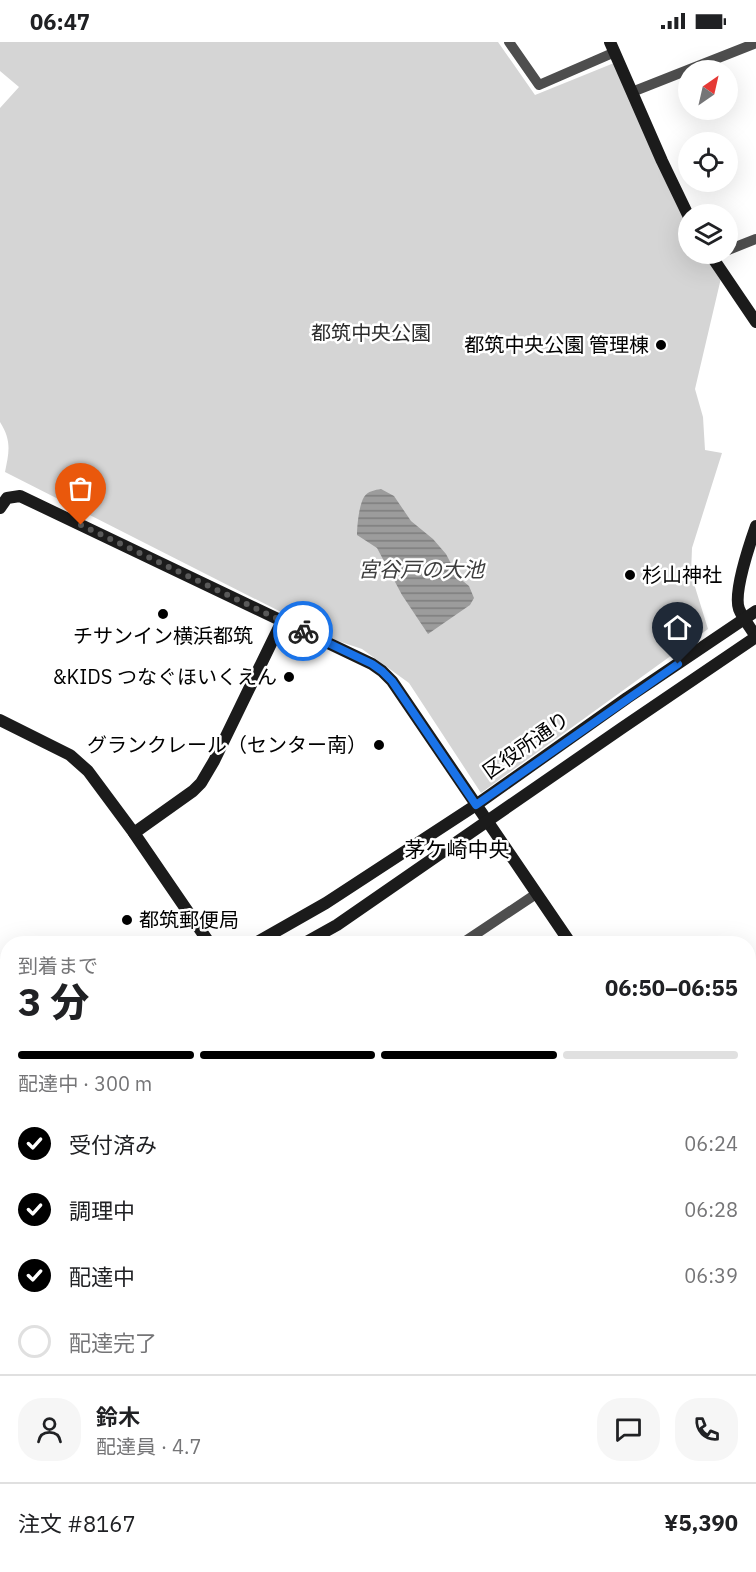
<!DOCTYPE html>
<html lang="ja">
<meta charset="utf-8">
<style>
:root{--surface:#fff;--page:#f6f6f6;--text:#202124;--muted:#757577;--line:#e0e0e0;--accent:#000}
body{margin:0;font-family:"IBM Plex Sans","Noto Sans JP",sans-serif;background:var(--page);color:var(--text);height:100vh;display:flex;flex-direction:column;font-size:22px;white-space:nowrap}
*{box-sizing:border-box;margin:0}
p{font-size:20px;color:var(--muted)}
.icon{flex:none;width:33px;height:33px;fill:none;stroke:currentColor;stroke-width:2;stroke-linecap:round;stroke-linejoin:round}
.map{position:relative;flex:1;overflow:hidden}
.drawer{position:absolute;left:0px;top:894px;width:756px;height:636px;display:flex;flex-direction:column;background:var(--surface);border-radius:24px 24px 0 0;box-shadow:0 6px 24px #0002}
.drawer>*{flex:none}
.needle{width:39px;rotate:34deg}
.controls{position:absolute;left:678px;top:18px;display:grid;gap:12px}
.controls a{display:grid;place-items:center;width:60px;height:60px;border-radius:50%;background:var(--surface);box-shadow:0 6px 24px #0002;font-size:30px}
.pin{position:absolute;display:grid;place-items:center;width:51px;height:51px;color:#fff;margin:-62px -26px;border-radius:50% 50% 50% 0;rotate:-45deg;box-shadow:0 0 6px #0007}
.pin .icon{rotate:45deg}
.courier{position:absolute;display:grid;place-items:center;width:60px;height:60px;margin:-30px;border:4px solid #1a73e8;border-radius:50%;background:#fff;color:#222;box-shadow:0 2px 8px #0007}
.overview em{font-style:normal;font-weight:800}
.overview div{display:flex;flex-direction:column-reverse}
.overview{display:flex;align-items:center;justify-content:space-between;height:102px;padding:0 18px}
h1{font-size:39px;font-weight:800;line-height:45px}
.bar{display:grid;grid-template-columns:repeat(4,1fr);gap:9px 6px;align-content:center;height:72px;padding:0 18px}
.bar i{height:8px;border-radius:4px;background:var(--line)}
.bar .active{background:var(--accent)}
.bar p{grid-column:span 4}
.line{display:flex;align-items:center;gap:15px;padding:0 18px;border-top:2px solid var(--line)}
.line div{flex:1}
.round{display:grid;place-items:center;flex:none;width:63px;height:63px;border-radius:24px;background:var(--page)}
ol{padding:0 18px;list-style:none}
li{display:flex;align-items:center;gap:18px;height:66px}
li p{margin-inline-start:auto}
li .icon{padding:6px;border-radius:50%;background:var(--accent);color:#fff;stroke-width:4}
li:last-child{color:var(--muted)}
li i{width:33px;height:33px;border:3px solid var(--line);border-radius:50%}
.status{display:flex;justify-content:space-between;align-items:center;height:42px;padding:0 30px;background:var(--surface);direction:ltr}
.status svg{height:16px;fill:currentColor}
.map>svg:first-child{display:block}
</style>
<div class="status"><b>06:47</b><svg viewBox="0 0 49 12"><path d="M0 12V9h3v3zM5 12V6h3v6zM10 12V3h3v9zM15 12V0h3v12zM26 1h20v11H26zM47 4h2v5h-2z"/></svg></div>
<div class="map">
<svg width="756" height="1530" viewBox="0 0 756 1530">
<defs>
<pattern id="water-rules" width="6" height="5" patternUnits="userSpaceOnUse" patternTransform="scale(1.5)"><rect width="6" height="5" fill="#9c9c9c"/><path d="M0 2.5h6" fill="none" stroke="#7d7d7d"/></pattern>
</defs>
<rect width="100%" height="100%" fill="#fff"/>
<path fill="#d5d5d5" d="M 0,0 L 498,0 L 535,53 L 614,21 L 688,185 L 688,212 L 706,212 L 721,236 L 695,347 L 703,375 L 705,408 L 722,411 L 692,506 L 691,532 L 708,587 L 481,751 L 409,641 L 362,607 L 338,599 L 5,430 C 9,410 12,399 0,380 L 0,66 L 19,45 L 0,29 Z"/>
<path fill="url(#water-rules)" d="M 381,447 L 394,454 L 411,479 L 433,497 L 446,512 L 458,535 L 469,544 L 474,556 L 470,563 L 428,592 L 402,553 L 377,506 L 357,493 C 357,484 359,463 364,455 C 368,449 375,448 381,447 Z"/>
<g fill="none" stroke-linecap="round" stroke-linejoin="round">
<g stroke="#4e4e4e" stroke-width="10">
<path d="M 509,0 L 539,43 L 615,10"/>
<path d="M 632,50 L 756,1"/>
<path d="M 728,208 L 756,197"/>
<path d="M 461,902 L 536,852"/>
<path d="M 748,1024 L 756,1019"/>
<path d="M 748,1270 L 756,1265"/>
<path d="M 0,1354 L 8,1349"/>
<path d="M 693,1524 L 702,1530"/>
<path d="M 755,1530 L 756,1528"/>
</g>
<g stroke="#1b1b1b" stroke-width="12">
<path d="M 610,0 L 662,119 L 688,173"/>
<path d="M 710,212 L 756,280"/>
<path d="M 0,466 L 7,456 L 20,454 L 372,622 L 382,629 L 392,639 L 571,902"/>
<path d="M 756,595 C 751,586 743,577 739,567 C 733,551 750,501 756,484"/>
<path d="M 0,678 L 70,713 L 88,729 L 134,791 L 210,902"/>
<path d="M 134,791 L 193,749 L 201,741 L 214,719 L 282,579"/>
<path d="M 254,902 L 326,861 L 476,763 L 627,656 L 756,569"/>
<path d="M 303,902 L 337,883 L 622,686 L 756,595"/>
<path d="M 0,1017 L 8,1014"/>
<path d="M 0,1037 L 8,1035"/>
<path d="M 748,1162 L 756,1173"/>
<path d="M 0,1211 L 8,1240"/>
<path d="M 0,1280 L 8,1278"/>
<path d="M 748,1337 L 756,1332"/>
<path d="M 748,1360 L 756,1355"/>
<path d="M 0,1426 L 8,1421"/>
<path d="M 748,1438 L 756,1426"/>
<path d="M 214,1522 L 223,1530"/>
<path d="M 690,1522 L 693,1524 L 694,1522"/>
<path d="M 337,1530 L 344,1522"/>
<path d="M 489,1530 L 498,1522"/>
<path d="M 522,1530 L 532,1522"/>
</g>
<defs>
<g id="rail">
<path d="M 748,961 L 756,956"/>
<path d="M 748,996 L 756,990"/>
<path d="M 748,1009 L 756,1003"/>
</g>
</defs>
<use href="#rail" stroke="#000" stroke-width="5"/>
<use href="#rail" stroke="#fff" stroke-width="3" stroke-dasharray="9" stroke-linecap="butt"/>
</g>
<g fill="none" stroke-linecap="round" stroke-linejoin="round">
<path stroke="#595959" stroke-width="6" stroke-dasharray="0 10.8" d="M 81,483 L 303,589"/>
<path stroke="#1a73e8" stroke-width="8" d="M 303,589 L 372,622 L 382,629 L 392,639 L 476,763 L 678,622"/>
</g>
<g fill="#000" stroke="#fff" stroke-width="2">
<circle cx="661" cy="303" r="6"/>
<circle cx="630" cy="533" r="6"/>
<circle cx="163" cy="572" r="6"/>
<circle cx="289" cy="635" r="6"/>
<circle cx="379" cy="703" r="6"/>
<circle cx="127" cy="878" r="6"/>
</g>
<g text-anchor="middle" stroke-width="5" stroke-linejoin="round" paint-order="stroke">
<g font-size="20" fill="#2c2c2c" stroke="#fff">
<text x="371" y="298">都筑中央公園</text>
</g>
<g font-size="20" fill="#000" stroke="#fff" text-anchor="end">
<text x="649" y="310">都筑中央公園 管理棟</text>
<text x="642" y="540" text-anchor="start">杉山神社</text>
<text x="163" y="601" text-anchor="middle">チサンイン横浜都筑</text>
<text x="277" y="642">&amp;KIDS つなぐほいくえん</text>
<text x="367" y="710">グランクレール（センター南）</text>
<text x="139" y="885" text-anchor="start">都筑郵便局</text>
</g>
<g font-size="20" fill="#000" stroke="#fff">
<text transform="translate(526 703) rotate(-35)" y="7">区役所通り</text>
</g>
<g font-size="21" font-style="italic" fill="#3d3d3d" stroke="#fff">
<text x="421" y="535">宮谷戸の大池</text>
</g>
<g font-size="21" fill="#000" stroke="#fff">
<text x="457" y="815">茅ケ崎中央</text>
</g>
</g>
</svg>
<div class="controls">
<a><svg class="needle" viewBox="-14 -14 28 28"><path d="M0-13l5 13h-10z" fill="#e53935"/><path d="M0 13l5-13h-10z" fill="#757577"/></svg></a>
<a><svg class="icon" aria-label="locate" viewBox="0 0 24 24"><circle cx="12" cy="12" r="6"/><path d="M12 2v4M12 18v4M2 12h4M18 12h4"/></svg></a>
<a><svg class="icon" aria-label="layers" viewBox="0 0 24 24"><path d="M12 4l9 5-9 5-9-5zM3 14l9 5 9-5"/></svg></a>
</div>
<div class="pin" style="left:81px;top:483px;background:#ea580c"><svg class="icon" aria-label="bag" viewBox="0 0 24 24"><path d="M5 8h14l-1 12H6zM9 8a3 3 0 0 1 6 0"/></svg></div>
<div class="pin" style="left:678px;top:622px;background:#1f2937"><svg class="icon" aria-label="home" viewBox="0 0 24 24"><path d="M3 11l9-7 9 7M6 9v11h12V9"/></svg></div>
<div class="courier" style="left:303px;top:589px"><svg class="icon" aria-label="bike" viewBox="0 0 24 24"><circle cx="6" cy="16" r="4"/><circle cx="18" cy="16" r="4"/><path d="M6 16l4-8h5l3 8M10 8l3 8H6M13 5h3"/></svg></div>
<section class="drawer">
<div class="overview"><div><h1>3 分</h1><p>到着まで</p></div><em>06:50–06:55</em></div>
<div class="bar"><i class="active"></i><i class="active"></i><i class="active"></i><i></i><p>配達中 · 300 m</p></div>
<ol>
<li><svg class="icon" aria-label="check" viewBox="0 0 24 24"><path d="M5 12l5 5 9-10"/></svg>受付済み<p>06:24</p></li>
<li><svg class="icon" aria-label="check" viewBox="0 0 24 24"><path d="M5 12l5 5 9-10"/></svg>調理中<p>06:28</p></li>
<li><svg class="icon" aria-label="check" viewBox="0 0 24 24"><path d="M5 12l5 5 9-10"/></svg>配達中<p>06:39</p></li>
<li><i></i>配達完了</li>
</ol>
<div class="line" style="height:108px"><a class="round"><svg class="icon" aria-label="person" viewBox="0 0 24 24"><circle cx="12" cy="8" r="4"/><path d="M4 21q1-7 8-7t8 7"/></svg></a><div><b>鈴木</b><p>配達員 · 4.7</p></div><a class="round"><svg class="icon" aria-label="chat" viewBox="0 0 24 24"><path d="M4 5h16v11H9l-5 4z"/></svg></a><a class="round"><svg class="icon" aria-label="phone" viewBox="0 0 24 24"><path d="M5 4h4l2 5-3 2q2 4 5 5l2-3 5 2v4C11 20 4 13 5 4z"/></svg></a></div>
<div class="line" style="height:78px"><div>注文 #8167</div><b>¥5,390</b></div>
</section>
</div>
